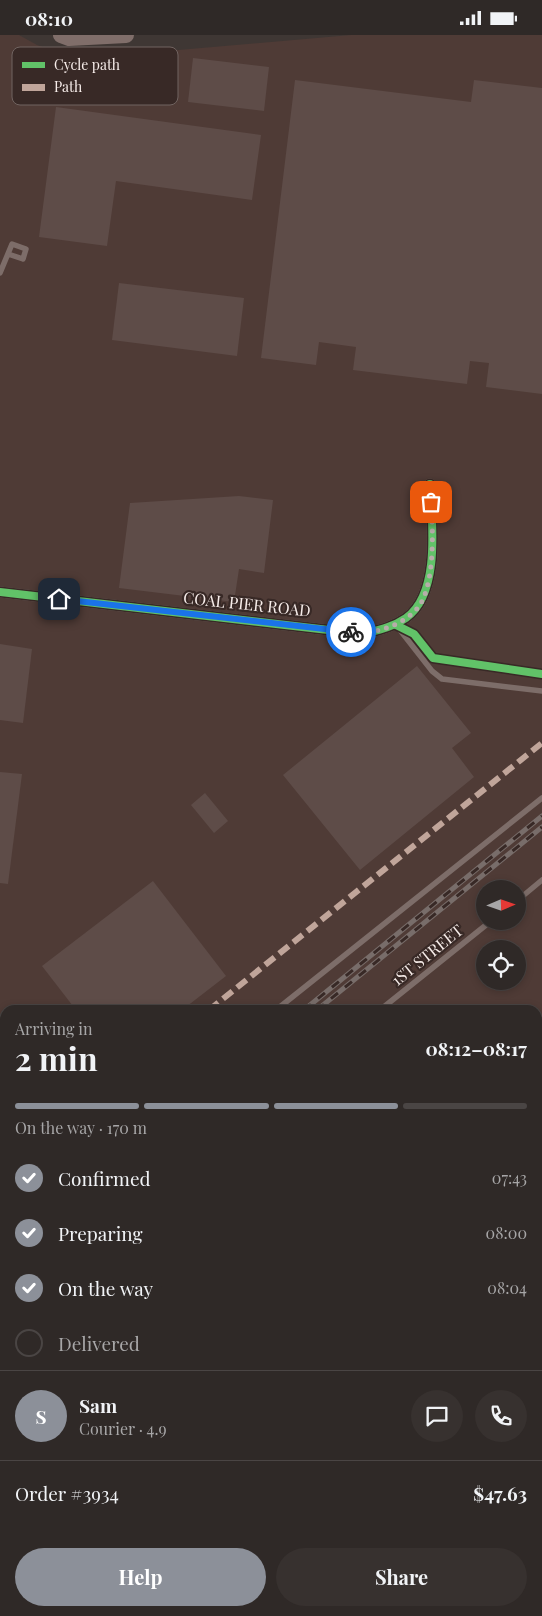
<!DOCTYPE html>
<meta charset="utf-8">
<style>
:root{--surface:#2f2927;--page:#37312f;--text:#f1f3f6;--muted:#a7a6a7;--line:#4a4544;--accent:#8c9099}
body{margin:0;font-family:"Playfair Display",serif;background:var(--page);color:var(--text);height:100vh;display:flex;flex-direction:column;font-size:19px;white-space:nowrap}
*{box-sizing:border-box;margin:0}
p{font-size:16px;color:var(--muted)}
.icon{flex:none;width:28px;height:28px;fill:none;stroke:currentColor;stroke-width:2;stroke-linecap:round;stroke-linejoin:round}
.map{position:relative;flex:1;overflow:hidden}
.drawer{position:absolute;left:0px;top:970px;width:542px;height:611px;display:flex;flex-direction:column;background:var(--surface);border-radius:15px 15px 0 0;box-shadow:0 2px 8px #0003,0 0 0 1px var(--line)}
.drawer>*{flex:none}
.needle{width:32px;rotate:88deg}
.controls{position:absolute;left:476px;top:845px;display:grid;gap:10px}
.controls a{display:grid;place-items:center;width:50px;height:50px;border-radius:50%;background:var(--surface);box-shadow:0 2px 8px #0003,0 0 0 1px var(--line);font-size:25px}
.pin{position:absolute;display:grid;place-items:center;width:42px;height:42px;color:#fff;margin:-21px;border-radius:10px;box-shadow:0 2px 8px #0006}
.courier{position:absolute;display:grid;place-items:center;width:50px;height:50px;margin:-25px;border:4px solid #1a73e8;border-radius:50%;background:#fff;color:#222;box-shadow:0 1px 6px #0007}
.summary em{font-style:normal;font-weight:700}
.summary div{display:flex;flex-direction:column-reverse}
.summary{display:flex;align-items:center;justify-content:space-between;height:85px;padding:0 15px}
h1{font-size:32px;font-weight:700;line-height:38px}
.bar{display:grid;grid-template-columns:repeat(4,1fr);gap:8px 5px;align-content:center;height:60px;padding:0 15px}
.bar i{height:6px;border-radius:4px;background:var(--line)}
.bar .on{background:var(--accent)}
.bar p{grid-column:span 4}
.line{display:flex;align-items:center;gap:12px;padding:0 15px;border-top:1px solid var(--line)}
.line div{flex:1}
.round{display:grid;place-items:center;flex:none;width:52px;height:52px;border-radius:26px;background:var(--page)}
ol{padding:0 15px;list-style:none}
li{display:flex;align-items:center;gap:15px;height:55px}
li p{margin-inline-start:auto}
li .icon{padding:5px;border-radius:50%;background:var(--accent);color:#fff;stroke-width:4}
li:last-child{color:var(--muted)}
li i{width:28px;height:28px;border:2px solid var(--line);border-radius:50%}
.primary-button{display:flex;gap:10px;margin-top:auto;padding:10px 15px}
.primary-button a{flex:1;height:58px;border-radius:30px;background:var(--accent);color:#fff;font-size:20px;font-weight:700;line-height:58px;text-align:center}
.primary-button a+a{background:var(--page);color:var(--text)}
.status{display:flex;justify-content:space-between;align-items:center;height:35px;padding:0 25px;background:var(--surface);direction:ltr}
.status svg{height:14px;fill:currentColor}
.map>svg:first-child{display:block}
</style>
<div class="status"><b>08:10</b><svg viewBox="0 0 49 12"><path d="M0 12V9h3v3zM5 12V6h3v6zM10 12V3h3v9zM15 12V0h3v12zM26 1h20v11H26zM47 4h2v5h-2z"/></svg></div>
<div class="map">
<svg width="542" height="1581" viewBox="0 0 542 1581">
<defs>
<pattern id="water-waves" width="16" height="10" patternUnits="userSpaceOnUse" patternTransform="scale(1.25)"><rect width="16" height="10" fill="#431207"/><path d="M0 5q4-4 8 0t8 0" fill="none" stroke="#5f352b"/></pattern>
</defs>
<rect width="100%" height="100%" fill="#3f3734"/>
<path fill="#4f3b36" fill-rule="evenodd" d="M 0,0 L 19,0 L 37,10 L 75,24 L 351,0 L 542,0 L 542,1581 L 0,1581 ZM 485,854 L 518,854 L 518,886 L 485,886 ZM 485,914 L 518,914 L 518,946 L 485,946 ZM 5,975 L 538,975 L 538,1576 L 5,1576 Z"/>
<path fill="url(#water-waves)" d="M 538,1443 L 542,1444 L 542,1510 L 538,1521 Z"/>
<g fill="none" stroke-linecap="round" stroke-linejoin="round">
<path stroke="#431207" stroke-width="3" d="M 0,1079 L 5,1078"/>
</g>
<g fill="#5e4c48">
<path d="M 193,23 L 269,32 L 264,76 L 188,67 Z"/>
<path d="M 295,45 L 471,67 L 474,45 L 542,53 L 542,359 L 486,352 L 489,328 L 470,326 L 467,349 L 353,335 L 356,312 L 319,307 L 316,330 L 261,323 Z"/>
<path d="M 56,72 L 261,100 L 252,165 L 116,146 L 107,211 L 39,202 Z"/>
<path d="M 119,248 L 244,263 L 237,321 L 112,305 Z"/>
<path d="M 239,461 L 273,465 L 264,538 L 239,534 L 234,567 L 119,553 L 130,468 Z"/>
<path d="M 0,609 L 32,614 L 23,688 L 0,685 Z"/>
<path d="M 417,631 L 471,698 L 452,713 L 474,742 L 360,835 L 283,740 Z"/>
<path d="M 0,737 L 22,739 L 8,849 L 0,848 Z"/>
<path d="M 205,758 L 228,786 L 214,798 L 191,770 Z"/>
<path d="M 153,846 L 226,941 L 182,975 L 76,975 L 42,931 Z"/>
</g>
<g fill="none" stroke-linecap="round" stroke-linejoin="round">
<g stroke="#7d6d69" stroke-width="5.5">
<path d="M 0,238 L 12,209 L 26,214 L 23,224 L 8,219"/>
<path d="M 396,590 L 432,636 L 442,644 L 542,656"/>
<path d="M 518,865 L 542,845"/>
<path d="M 276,975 L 542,763"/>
<path d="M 380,975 L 491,886"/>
<path d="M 0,1198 L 5,1194"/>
<path d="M 538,1390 L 542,1396"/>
<path d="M 0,1503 L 5,1499"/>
<path d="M 274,1576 L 278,1581"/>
<path d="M 146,1581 L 152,1576"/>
</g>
<path stroke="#7d6d69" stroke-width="11" d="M 0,557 L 363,599 C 379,595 393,592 406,583 C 441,558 432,487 430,449"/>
<path stroke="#806e6a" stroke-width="16" d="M 61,0 L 69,3 L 126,0"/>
<defs>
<g id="rail">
<path d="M 304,975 L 542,781"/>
<path d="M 317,975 L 542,792"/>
<path d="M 0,1222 L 5,1218"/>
<path d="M 0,1233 L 5,1229"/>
</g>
</defs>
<use href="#rail" stroke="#786d6a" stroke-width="5"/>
<use href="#rail" stroke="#382926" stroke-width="3" stroke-dasharray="9" stroke-linecap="butt"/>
<g stroke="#c0a59a" stroke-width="6" stroke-dasharray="12 6" stroke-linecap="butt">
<path d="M 209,975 L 542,708"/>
<path d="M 0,1146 L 5,1143"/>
</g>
<defs>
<g id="cycleway">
<path d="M 0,557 L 363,599 C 379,595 393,592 406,583 C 441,558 432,487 430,449"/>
<path d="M 396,590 L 414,599 L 433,623 L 542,639"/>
</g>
</defs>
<use href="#cycleway" stroke="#382926" stroke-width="11"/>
<use href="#cycleway" stroke="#61c268" stroke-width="8"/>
</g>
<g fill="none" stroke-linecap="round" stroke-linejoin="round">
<path stroke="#b7adaa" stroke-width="5" stroke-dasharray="0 9" d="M 351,597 C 364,599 376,597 389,592 C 400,588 413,580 420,570 C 435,545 433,495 431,467"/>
<path stroke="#1a73e8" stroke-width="6" d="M 59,564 L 351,597"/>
</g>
<g text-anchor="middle" stroke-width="4.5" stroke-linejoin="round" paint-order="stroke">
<g font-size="16" fill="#f7edea" stroke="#382926">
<text transform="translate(247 569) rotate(6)" y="6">COAL PIER ROAD</text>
<text transform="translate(427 920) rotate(-39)" y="6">1ST STREET</text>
</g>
</g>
<rect x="12" y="12" width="166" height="58" rx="8" fill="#382926" stroke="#716461" stroke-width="1"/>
<rect x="22" y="27" width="23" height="6" fill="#61c268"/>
<rect x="22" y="49" width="23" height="7" fill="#c0a59a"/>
<g font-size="14" fill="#f7edea">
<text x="54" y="35">Cycle path</text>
<text x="54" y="57">Path</text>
</g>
</svg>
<div class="controls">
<a><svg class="needle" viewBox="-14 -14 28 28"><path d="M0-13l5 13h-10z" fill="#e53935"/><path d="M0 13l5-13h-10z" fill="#a7a6a7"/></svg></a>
<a><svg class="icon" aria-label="locate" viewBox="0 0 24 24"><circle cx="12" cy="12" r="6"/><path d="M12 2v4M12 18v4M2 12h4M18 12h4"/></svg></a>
</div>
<div class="pin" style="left:431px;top:467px;background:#ea580c"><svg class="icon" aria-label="bag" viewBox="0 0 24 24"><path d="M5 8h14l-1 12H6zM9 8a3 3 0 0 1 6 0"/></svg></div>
<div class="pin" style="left:59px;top:564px;background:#1f2937"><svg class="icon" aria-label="home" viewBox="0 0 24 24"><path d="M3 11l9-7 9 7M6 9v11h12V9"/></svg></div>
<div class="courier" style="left:351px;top:597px"><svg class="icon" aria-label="bike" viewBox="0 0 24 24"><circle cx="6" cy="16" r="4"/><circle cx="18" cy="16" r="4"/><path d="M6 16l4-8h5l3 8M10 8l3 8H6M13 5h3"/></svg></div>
<section class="drawer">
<div class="summary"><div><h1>2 min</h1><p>Arriving in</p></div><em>08:12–08:17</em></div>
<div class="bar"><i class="on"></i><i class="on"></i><i class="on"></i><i></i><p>On the way · 170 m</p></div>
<ol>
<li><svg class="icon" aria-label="check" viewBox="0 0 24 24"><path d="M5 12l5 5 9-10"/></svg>Confirmed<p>07:43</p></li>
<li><svg class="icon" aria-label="check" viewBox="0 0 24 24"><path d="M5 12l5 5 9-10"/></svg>Preparing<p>08:00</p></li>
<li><svg class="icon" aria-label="check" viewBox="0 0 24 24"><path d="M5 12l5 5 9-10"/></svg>On the way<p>08:04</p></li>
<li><i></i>Delivered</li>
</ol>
<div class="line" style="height:90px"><b class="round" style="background:var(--accent);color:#fff">S</b><div><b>Sam</b><p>Courier · 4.9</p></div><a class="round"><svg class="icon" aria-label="chat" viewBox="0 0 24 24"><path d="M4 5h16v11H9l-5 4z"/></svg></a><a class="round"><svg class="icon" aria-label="phone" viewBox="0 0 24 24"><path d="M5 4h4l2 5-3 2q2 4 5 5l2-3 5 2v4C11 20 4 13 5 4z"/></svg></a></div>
<div class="line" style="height:65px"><div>Order #3934</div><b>$47.63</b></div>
<div class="primary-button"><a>Help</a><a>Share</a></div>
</section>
</div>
